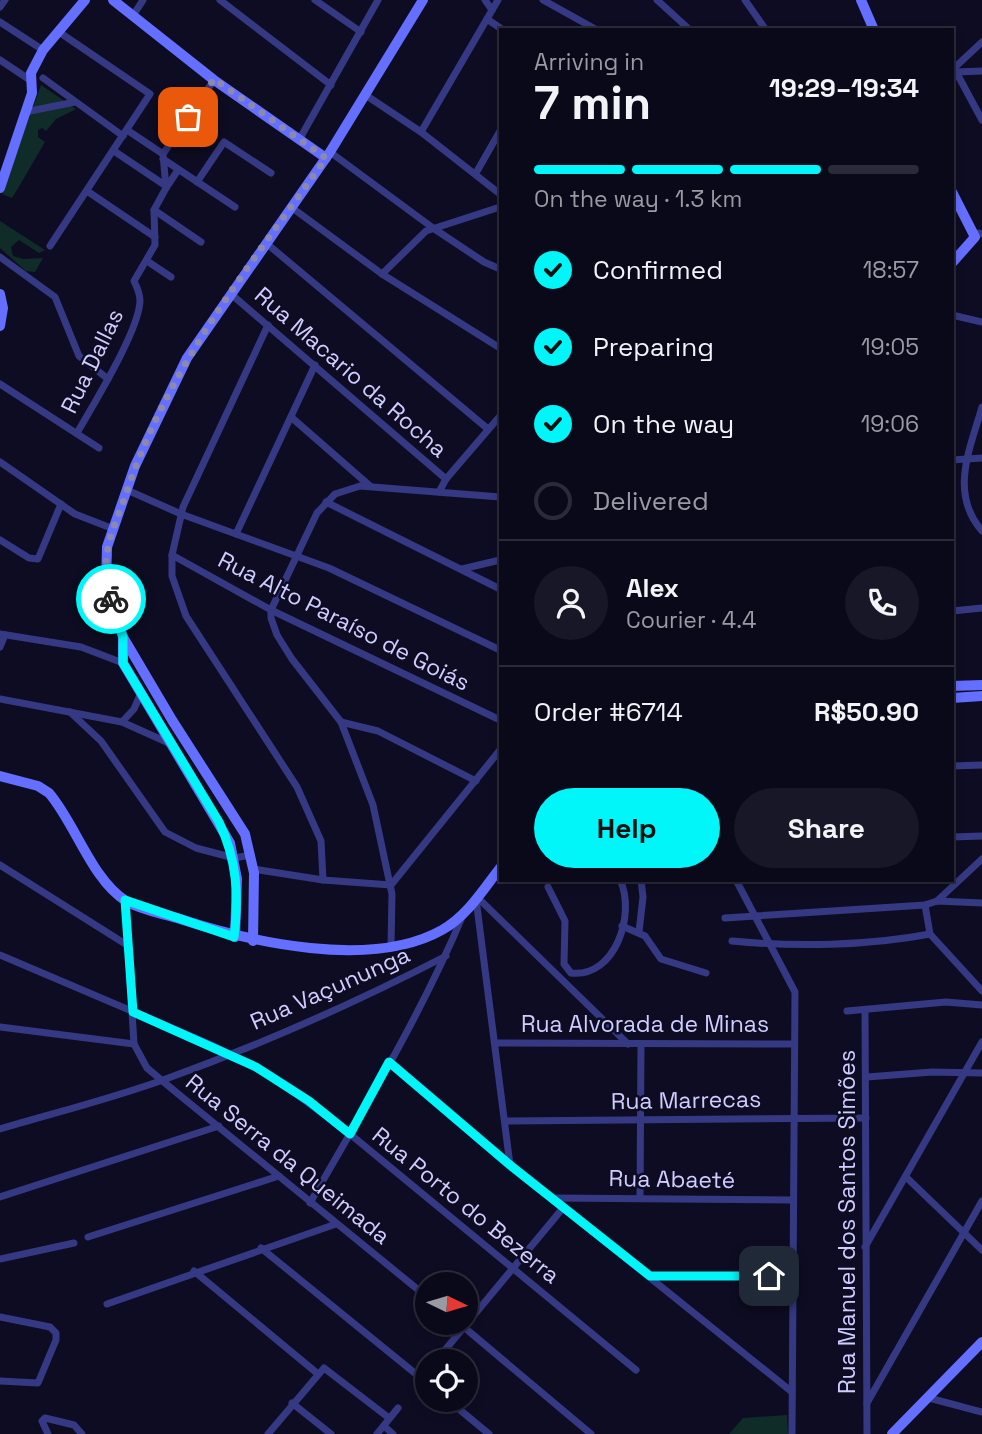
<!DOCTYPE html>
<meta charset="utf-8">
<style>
:root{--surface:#0a091a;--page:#181727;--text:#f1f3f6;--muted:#999aa2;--line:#2a2a39;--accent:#00f6f8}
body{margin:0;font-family:"Space Grotesk",sans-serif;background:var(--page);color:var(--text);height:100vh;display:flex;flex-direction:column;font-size:26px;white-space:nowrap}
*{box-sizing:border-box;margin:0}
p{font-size:23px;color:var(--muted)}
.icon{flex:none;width:38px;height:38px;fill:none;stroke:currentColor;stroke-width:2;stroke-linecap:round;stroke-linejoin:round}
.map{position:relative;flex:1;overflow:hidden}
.sheet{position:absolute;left:499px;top:28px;width:455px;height:854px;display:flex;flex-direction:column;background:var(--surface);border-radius:0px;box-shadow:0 4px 10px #0003,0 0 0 2px var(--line)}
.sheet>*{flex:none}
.needle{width:46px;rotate:95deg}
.fabs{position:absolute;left:415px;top:1272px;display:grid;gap:14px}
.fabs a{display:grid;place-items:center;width:63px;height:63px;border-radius:50%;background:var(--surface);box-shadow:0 4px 10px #0003,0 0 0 2px var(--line);font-size:35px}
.pin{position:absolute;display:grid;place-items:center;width:60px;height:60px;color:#fff;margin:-30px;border-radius:14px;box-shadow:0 4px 10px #0006}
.courier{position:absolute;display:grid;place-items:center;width:70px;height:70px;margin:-35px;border:5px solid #00f6f8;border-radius:50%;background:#fff;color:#222;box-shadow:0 2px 9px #0007}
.head em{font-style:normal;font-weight:700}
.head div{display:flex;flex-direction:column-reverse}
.head{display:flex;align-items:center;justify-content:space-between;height:119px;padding:0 35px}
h1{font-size:46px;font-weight:700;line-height:52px}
.bar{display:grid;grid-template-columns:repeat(4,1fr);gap:10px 7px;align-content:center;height:84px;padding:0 35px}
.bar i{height:9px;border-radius:5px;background:var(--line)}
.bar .on{background:var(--accent)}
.bar p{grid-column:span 4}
.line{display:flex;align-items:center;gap:18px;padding:0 35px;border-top:2px solid var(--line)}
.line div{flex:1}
.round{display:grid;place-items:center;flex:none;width:74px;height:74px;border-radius:37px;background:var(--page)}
ol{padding:0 35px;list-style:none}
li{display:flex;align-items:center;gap:21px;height:77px}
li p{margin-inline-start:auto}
li .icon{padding:7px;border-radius:50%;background:var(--accent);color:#111;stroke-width:4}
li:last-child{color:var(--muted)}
li i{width:38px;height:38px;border:4px solid var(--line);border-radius:50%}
.cta{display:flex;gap:14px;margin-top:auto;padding:14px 35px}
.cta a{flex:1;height:80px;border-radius:42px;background:var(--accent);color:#111;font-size:28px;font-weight:700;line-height:80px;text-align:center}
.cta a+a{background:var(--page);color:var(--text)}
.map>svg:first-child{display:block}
</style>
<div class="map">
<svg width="982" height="1434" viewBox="0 0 982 1434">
<rect width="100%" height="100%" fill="#0e0c22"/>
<g fill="#0f2c28">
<path d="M 41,85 L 76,109 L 56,119 L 46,131 L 42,128 L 38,130 L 38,137 L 45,142 C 34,160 24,179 12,198 L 2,194 Z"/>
<path d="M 0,221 L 45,250 L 39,253 L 19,240 L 11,247 L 13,256 L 23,259 L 43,258 L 35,272 L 26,271 L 0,248 Z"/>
<path d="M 787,1415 L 788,1434 L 729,1434 L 743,1418 Z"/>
</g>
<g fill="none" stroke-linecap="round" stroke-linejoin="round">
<g stroke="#353983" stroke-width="7">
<path d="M 220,0 L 331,85"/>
<path d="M 315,0 L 361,32"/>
<path d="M 485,0 L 492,10"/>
<path d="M 543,0 L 597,30"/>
<path d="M 657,0 L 690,30"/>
<path d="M 745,0 L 766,30"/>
<path d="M 0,7 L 5,0"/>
<path d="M 134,14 L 143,0"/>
<path d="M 487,19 L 503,30"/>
<path d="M 0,22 L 43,50"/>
<path d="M 0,60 L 30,80"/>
<path d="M 954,68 L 982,120"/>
<path d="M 952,70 L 982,42"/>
<path d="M 956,72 L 982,71"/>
<path d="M 43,78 L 123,136"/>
<path d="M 367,96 L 421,132 L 500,194"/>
<path d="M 25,112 L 75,102"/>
<path d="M 127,130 L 163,154"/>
<path d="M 421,132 L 498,0"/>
<path d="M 299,140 L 378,0"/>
<path d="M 114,151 L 166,186"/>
<path d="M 330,152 L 433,228 L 484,262 L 500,269"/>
<path d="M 163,159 L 235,207"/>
<path d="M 476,173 L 500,131"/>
<path d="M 197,182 L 224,142 L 271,173"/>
<path d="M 166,188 L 178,170"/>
<path d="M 87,191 L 155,237"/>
<path d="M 291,207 L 382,274 L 500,348"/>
<path d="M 154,210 L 201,242"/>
<path d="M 979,233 L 982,234"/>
<path d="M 266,243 L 488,429"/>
<path d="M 50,246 L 150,94 L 59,32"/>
<path d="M 0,257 L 55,297 L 79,356 L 108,379"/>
<path d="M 147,261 L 171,277"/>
<path d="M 382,274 L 426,231 L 500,207"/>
<path d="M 231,294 L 446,479"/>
<path d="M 952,315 L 982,322"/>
<path d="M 268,325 L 183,507 L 172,555 L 172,576 L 186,616 L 297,787 L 321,841 L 323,880"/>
<path d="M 0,384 L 99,448"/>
<path d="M 982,407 C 970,449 949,493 982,531"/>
<path d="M 291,417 L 370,486"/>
<path d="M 77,433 C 93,405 139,331 140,301 C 140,294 137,287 134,281 L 155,245 L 154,210 L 166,188 L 163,154 L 214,80"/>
<path d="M 952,460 L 982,458"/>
<path d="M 0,462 L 75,514 L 111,528"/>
<path d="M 127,490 L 181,514 L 329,568 L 500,650"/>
<path d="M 439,492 L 446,479 L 500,416"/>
<path d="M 326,502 L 500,589"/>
<path d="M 236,534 L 315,365"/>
<path d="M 0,540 L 29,558 L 38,559 L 61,504"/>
<path d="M 172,555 L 271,610 L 500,720"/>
<path d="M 462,569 L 500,560"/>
<path d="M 952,611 L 982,608"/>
<path d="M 0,634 L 81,647 L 123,663"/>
<path d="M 0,647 L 5,635"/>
<path d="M 0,699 L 122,722 L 171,744"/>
<path d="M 70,712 L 101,741 L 165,832 L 196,848 L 234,858 L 251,855"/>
<path d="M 122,722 L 134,709 L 141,693"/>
<path d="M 341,722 L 378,731 L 476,781"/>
<path d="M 952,766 L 982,765"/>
<path d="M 952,837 L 982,836"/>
<path d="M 0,865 L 127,945"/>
<path d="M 253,869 L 323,880 L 391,885 L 500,750"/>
<path d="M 736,880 L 795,992 L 792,1434"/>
<path d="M 548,887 L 565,921 L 564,964 L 571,973 C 616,978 636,913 620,880"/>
<path d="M 477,897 L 628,1044"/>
<path d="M 476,899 L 510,1165"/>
<path d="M 125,900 L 134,1044 L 147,1068 L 177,1093 L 427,1297"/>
<path d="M 937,901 L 982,859"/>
<path d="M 925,905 L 930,934 L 982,991"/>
<path d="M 725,918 L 925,905 L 937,901 L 982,903"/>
<path d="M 622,926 L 645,936 L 661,959 L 706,973"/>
<path d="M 639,932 L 643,897 L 641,880"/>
<path d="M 732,941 C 795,947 867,946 930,934"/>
<path d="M 391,946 L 392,894 L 373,805 L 341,722 L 292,659 L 277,635 L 271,618 L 271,610 L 317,513 L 335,494 L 360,486 L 500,497"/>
<path d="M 0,955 L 214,1046 L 276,1079 L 350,1134 L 636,1370"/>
<path d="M 865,1010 L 867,1434"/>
<path d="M 847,1011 L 946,1002 L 982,1005"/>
<path d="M 0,1027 L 134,1044"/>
<path d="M 497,1043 L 793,1044"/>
<path d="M 389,1062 L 510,1165 L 792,1392"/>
<path d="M 867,1077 L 932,1072 L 982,1073"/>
<path d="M 506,1121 L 866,1118"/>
<path d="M 0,1129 C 54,1113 110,1099 163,1080 C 260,1045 355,1003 446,956"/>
<path d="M 906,1177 L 982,1250"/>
<path d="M 0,1197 L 219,1126"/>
<path d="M 552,1198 L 792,1200"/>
<path d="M 640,1198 L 641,1045"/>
<path d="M 310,1203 C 364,1109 421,1015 463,915"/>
<path d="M 88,1237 L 279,1176"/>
<path d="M 865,1247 L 982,1042"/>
<path d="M 261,1248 L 427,1383"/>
<path d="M 0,1259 L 74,1243"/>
<path d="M 194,1271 L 318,1374"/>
<path d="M 650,1276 L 792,1275"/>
<path d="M 107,1304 L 336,1224"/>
<path d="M 0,1317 L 50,1327 L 56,1333 L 56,1340 L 38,1383 L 0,1381"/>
<path d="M 459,1323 L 591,1434"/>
<path d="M 435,1362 L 563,1208"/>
<path d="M 929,1398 L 982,1412"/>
<path d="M 448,1400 L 489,1434"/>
<path d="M 292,1403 L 331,1434"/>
<path d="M 867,1403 L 982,1201"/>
<path d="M 384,1426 L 393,1434"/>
<path d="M 48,1434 L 42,1421 L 45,1418 L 74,1425 L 82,1434"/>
<path d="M 268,1434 L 324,1368 L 389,1418"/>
<path d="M 377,1434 L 398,1408"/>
</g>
<g stroke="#646fff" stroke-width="10">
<path d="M 113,0 L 214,80 L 326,158"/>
<path d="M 861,0 L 874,30"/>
<path d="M 0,188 L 32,93 L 31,73 L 43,50 L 85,0"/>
<path d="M 952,192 L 975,237 L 952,263"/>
<path d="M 0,294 L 3,308 L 0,326"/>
<path d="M 123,637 L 123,663 L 230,843 L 237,879 L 235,937"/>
<path d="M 952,686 L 982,685"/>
<path d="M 952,698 L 982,696"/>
<path d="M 0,776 L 38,786 L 49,793 C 75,823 92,880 126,901 C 141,910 160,913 177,918 C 250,942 371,970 442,930 C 467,916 483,890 500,868"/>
<path d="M 253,941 L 254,873 L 245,834 L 172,720 L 123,637 L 106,583 L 107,547 L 135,466 L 187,358 L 330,152 L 423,0"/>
<path d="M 892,1434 L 982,1342"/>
</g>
</g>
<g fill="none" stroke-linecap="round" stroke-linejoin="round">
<path stroke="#8b89b2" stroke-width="7" stroke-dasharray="0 12.6" d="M 111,599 C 98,554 113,532 127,491 C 168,367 251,264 326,158 L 214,79 L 188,117"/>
<path stroke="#00f6f8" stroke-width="9" d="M 111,599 L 123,637 L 123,663 L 219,822 C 237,860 239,895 234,937 L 125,900 L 133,1012 L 256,1067 L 309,1101 L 350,1134 L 389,1062 L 510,1165 L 650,1276 L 769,1276"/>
</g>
<g text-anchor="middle" stroke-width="5" stroke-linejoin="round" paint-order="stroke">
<g font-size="23" fill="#cecdff" stroke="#0e0c22">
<text transform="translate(92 361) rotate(-64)" y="8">Rua Dallas</text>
<text transform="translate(351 372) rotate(41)" y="8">Rua Macario da Rocha</text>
<text transform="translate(344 621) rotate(27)" y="8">Rua Alto Paraíso de Goiás</text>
<text transform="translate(330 988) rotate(-24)" y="8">Rua Vaçununga</text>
<text x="645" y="1032">Rua Alvorada de Minas</text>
<text transform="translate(686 1100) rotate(-1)" y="8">Rua Marrecas</text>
<text transform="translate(288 1159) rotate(39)" y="8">Rua Serra da Queimada</text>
<text transform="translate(672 1179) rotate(1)" y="8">Rua Abaeté</text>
<text transform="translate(466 1205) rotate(39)" y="8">Rua Porto do Bezerra</text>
<text transform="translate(847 1222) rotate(-90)" y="8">Rua Manuel dos Santos Simões</text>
</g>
</g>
</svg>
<div class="fabs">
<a><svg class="needle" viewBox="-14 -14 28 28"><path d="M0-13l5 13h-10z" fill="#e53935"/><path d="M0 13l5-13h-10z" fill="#999aa2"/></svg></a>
<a><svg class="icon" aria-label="locate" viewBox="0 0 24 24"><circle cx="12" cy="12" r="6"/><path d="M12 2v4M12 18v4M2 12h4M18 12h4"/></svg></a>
</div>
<div class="pin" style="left:188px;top:117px;background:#ea580c"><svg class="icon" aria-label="bag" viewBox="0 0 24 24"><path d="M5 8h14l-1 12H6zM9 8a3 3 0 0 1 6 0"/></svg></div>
<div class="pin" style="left:769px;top:1276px;background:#1f2937"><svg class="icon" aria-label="home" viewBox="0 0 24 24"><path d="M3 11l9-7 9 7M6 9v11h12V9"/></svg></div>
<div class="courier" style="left:111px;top:599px"><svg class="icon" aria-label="bike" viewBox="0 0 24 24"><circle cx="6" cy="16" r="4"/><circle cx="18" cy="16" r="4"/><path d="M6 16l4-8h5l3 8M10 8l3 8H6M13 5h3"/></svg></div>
<section class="sheet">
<div class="head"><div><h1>7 min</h1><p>Arriving in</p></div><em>19:29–19:34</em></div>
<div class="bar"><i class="on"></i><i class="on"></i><i class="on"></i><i></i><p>On the way · 1.3 km</p></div>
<ol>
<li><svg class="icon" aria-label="check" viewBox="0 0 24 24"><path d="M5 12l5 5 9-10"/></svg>Confirmed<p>18:57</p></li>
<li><svg class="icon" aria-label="check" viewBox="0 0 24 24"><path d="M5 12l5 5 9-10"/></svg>Preparing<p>19:05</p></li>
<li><svg class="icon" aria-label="check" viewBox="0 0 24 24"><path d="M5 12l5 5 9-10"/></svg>On the way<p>19:06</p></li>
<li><i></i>Delivered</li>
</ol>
<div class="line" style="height:126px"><a class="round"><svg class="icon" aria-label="person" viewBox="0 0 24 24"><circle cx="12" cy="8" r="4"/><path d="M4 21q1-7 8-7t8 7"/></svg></a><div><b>Alex</b><p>Courier · 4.4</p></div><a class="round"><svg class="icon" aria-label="phone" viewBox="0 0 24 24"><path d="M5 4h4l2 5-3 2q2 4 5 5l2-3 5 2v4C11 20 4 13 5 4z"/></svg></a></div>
<div class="line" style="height:91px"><div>Order #6714</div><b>R$50.90</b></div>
<div class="cta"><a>Help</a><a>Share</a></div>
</section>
</div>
